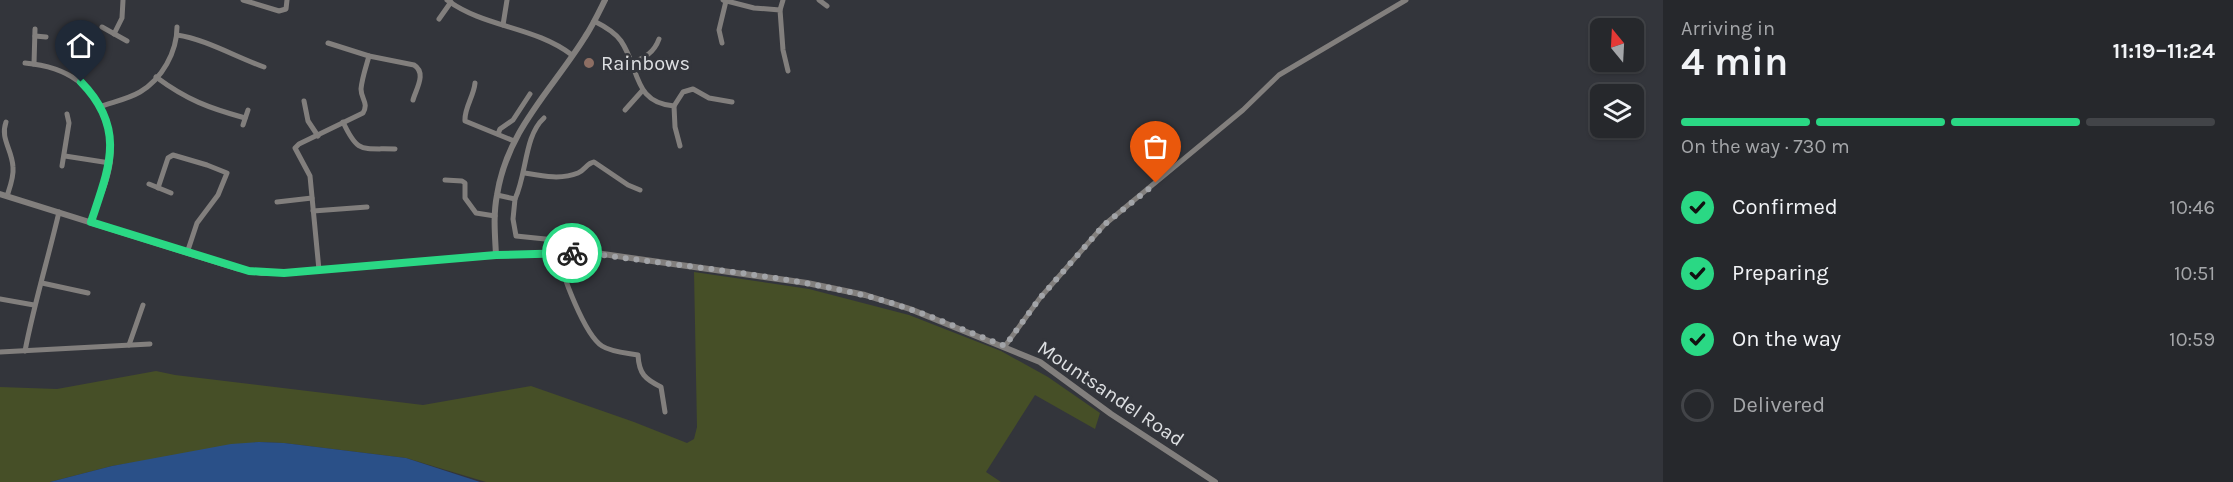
<!DOCTYPE html>
<meta charset="utf-8">
<style>
:root{--surface:#26282c;--page:#2e3034;--text:#f1f3f6;--muted:#a4a6a9;--line:#424448;--accent:#2ad884}
body{margin:0;font-family:Karla,sans-serif;background:var(--page);color:var(--text);height:100vh;display:flex;flex-direction:column;font-size:22px;white-space:nowrap}
*{box-sizing:border-box;margin:0}
p{font-size:20px;color:var(--muted)}
.icon{flex:none;width:33px;height:33px;fill:none;stroke:currentColor;stroke-width:2;stroke-linecap:round;stroke-linejoin:round}
.map{position:relative;flex:1;overflow:hidden}
.side{display:flex;flex-direction:column;background:var(--surface);width:570px}
.side>*{flex:none}
.needle{width:39px;rotate:342deg}
.controls{position:absolute;left:1590px;top:18px;display:grid;gap:12px}
.controls a{display:grid;place-items:center;width:54px;height:54px;border-radius:9px;background:var(--surface);box-shadow:0 2px 4px #0004,0 0 0 2px var(--line);font-size:30px}
.pin{position:absolute;display:grid;place-items:center;width:51px;height:51px;color:#fff;margin:-62px -26px;border-radius:50% 50% 50% 0;rotate:-45deg;box-shadow:0 0 6px #0007}
.pin .icon{rotate:45deg}
.courier{position:absolute;display:grid;place-items:center;width:60px;height:60px;margin:-30px;border:4px solid #2ad884;border-radius:50%;background:#fff;color:#222;box-shadow:0 2px 8px #0007}
.overview em{font-style:normal;font-weight:700}
.overview div{display:flex;flex-direction:column-reverse}
.overview{display:flex;align-items:center;justify-content:space-between;height:102px;padding:0 18px}
h1{font-size:39px;font-weight:700;line-height:45px}
.bar{display:grid;grid-template-columns:repeat(4,1fr);gap:9px 6px;align-content:center;height:72px;padding:0 18px}
.bar i{height:8px;border-radius:4px;background:var(--line)}
.bar .active{background:var(--accent)}
.bar p{grid-column:span 4}
ol{padding:0 18px;list-style:none}
li{display:flex;align-items:center;gap:18px;height:66px}
li p{margin-inline-start:auto}
li .icon{padding:6px;border-radius:50%;background:var(--accent);color:#111;stroke-width:4}
li:last-child{color:var(--muted)}
li i{width:33px;height:33px;border:3px solid var(--line);border-radius:50%}
main{display:flex;flex:1;min-height:0}
.map>svg:first-child{display:block}
</style>
<main>
<div class="map">
<svg width="1663" height="482" viewBox="0 0 1663 482">
<rect width="100%" height="100%" fill="#33353b"/>
<path fill="#464f27" d="M 694,272 L 809,289 L 909,315 L 1001,351 L 1048,377 L 1100,413 L 1095,429 L 1035,395 L 986,472 L 1001,482 L 486,482 L 406,458 L 284,443 L 259,442 L 112,466 L 50,482 L 0,482 L 0,387 L 57,389 L 156,371 L 175,375 L 423,405 L 531,386 L 634,422 L 687,443 L 694,439 L 697,427 Z"/>
<path fill="#2a5088" d="M 259,442 L 284,443 L 406,458 L 480,482 L 50,482 L 112,466 L 231,444 Z"/>
<g fill="none" stroke-linecap="round" stroke-linejoin="round">
<g stroke="#827f7d" stroke-width="5">
<path d="M 243,0 L 279,11 L 286,9 L 287,0"/>
<path d="M 447,0 C 485,28 534,26 572,55"/>
<path d="M 723,0 L 754,8 L 780,10 L 783,50 L 788,71"/>
<path d="M 819,0 L 827,6"/>
<path d="M 780,10 L 783,0"/>
<path d="M 439,19 L 451,2"/>
<path d="M 594,21 C 604,26 615,32 621,41 C 640,69 633,103 674,106 L 675,127 L 680,146"/>
<path d="M 503,25 L 507,0"/>
<path d="M 102,27 L 127,41"/>
<path d="M 114,34 L 122,18 L 123,0"/>
<path d="M 177,35 C 205,39 236,57 264,67"/>
<path d="M 35,36 L 46,37"/>
<path d="M 328,43 L 369,56 L 414,65 C 427,73 416,89 413,100"/>
<path d="M 722,43 L 719,30 L 726,1"/>
<path d="M 25,63 C 68,67 95,85 107,127 C 109,136 112,146 111,155 C 110,178 98,201 91,222"/>
<path d="M 632,63 C 645,57 654,53 659,39"/>
<path d="M 34,64 L 35,29"/>
<path d="M 156,77 C 187,100 209,108 245,118"/>
<path d="M 475,83 C 474,96 464,108 465,121 L 514,141"/>
<path d="M 304,101 L 308,121 L 318,136"/>
<path d="M 674,106 L 683,92 L 693,89 L 709,98 L 732,102"/>
<path d="M 99,107 C 113,102 128,99 140,92 C 162,79 177,52 177,27"/>
<path d="M 625,110 L 642,91"/>
<path d="M 6,122 C 0,139 12,149 13,167 C 14,177 10,187 7,196"/>
<path d="M 343,122 C 358,154 361,148 395,149"/>
<path d="M 243,125 L 248,110"/>
<path d="M 498,134 L 500,129 L 513,120 L 530,94"/>
<path d="M 65,156 L 110,163"/>
<path d="M 62,166 L 69,123 L 67,114"/>
<path d="M 525,173 C 542,176 561,180 578,173 C 585,170 587,163 594,162 L 628,185 L 640,190"/>
<path d="M 445,180 L 462,181 L 465,183 L 465,198 L 476,213 L 495,216"/>
<path d="M 149,184 L 171,193"/>
<path d="M 158,188 L 168,158 L 173,155 L 207,165 L 227,173 L 218,195 L 197,223 L 187,253"/>
<path d="M 497,195 L 515,199 L 513,219 L 516,236 L 555,240 L 585,237"/>
<path d="M 515,199 C 527,174 524,136 544,118"/>
<path d="M 277,202 L 312,198"/>
<path d="M 313,211 L 367,207"/>
<path d="M 559,253 C 561,274 585,335 602,346 C 611,352 627,353 638,355 C 639,374 645,379 661,387 L 665,412"/>
<path d="M 319,270 L 310,176 L 295,148 L 299,144 L 363,113 C 369,103 361,99 361,89 C 362,78 366,67 369,56"/>
<path d="M 42,283 L 88,293"/>
<path d="M 0,299 L 34,305"/>
<path d="M 129,345 L 143,305"/>
<path d="M 1005,346 L 1040,298 L 1104,225 L 1243,110 L 1279,75 L 1406,0"/>
<path d="M 25,351 C 34,304 48,259 59,212"/>
<path d="M 0,352 L 150,344"/>
</g>
<g stroke="#827f7d" stroke-width="6">
<path d="M 0,194 L 236,268 L 262,273 L 284,273 L 496,255 L 596,253 L 807,283 L 865,295 L 910,309 L 1040,362 L 1111,414 L 1215,482"/>
<path d="M 496,255 C 495,235 493,215 497,195 C 507,130 552,90 585,37 C 593,25 599,12 605,0"/>
</g>
</g>
<g fill="none" stroke-linecap="round" stroke-linejoin="round">
<path stroke="#a2a4a8" stroke-width="6" stroke-dasharray="0 10.8" d="M 572,253 L 596,254 C 685,267 775,274 863,295 C 912,307 958,328 1005,346 L 1040,298 L 1104,225 L 1156,183"/>
<path stroke="#2ad884" stroke-width="8" d="M 81,82 C 127,129 109,168 91,222 L 249,271 L 284,273 L 496,255 L 572,253"/>
</g>
<circle fill="#8d6e63" stroke="#33353b" stroke-width="2" cx="589" cy="63" r="6"/>
<g text-anchor="middle" stroke-width="6" stroke-linejoin="round" paint-order="stroke">
<g font-size="20" fill="#dee0e3" stroke="#33353b" text-anchor="start">
<text x="601" y="70">Rainbows</text>
</g>
<g font-size="20" fill="#dee0e3" stroke="#33353b">
<text transform="translate(1111 393) rotate(34)" y="7">Mountsandel Road</text>
</g>
</g>
</svg>
<div class="controls">
<a><svg class="needle" viewBox="-14 -14 28 28"><path d="M0-13l5 13h-10z" fill="#e53935"/><path d="M0 13l5-13h-10z" fill="#a4a6a9"/></svg></a>
<a><svg class="icon" aria-label="layers" viewBox="0 0 24 24"><path d="M12 4l9 5-9 5-9-5zM3 14l9 5 9-5"/></svg></a>
</div>
<div class="pin" style="left:1156px;top:183px;background:#ea580c"><svg class="icon" aria-label="bag" viewBox="0 0 24 24"><path d="M5 8h14l-1 12H6zM9 8a3 3 0 0 1 6 0"/></svg></div>
<div class="pin" style="left:81px;top:82px;background:#1f2937"><svg class="icon" aria-label="home" viewBox="0 0 24 24"><path d="M3 11l9-7 9 7M6 9v11h12V9"/></svg></div>
<div class="courier" style="left:572px;top:253px"><svg class="icon" aria-label="bike" viewBox="0 0 24 24"><circle cx="6" cy="16" r="4"/><circle cx="18" cy="16" r="4"/><path d="M6 16l4-8h5l3 8M10 8l3 8H6M13 5h3"/></svg></div>
</div>
<section class="side">
<div class="overview"><div><h1>4 min</h1><p>Arriving in</p></div><em>11:19–11:24</em></div>
<div class="bar"><i class="active"></i><i class="active"></i><i class="active"></i><i></i><p>On the way · 730 m</p></div>
<ol>
<li><svg class="icon" aria-label="check" viewBox="0 0 24 24"><path d="M5 12l5 5 9-10"/></svg>Confirmed<p>10:46</p></li>
<li><svg class="icon" aria-label="check" viewBox="0 0 24 24"><path d="M5 12l5 5 9-10"/></svg>Preparing<p>10:51</p></li>
<li><svg class="icon" aria-label="check" viewBox="0 0 24 24"><path d="M5 12l5 5 9-10"/></svg>On the way<p>10:59</p></li>
<li><i></i>Delivered</li>
</ol>
</section>
</main>
